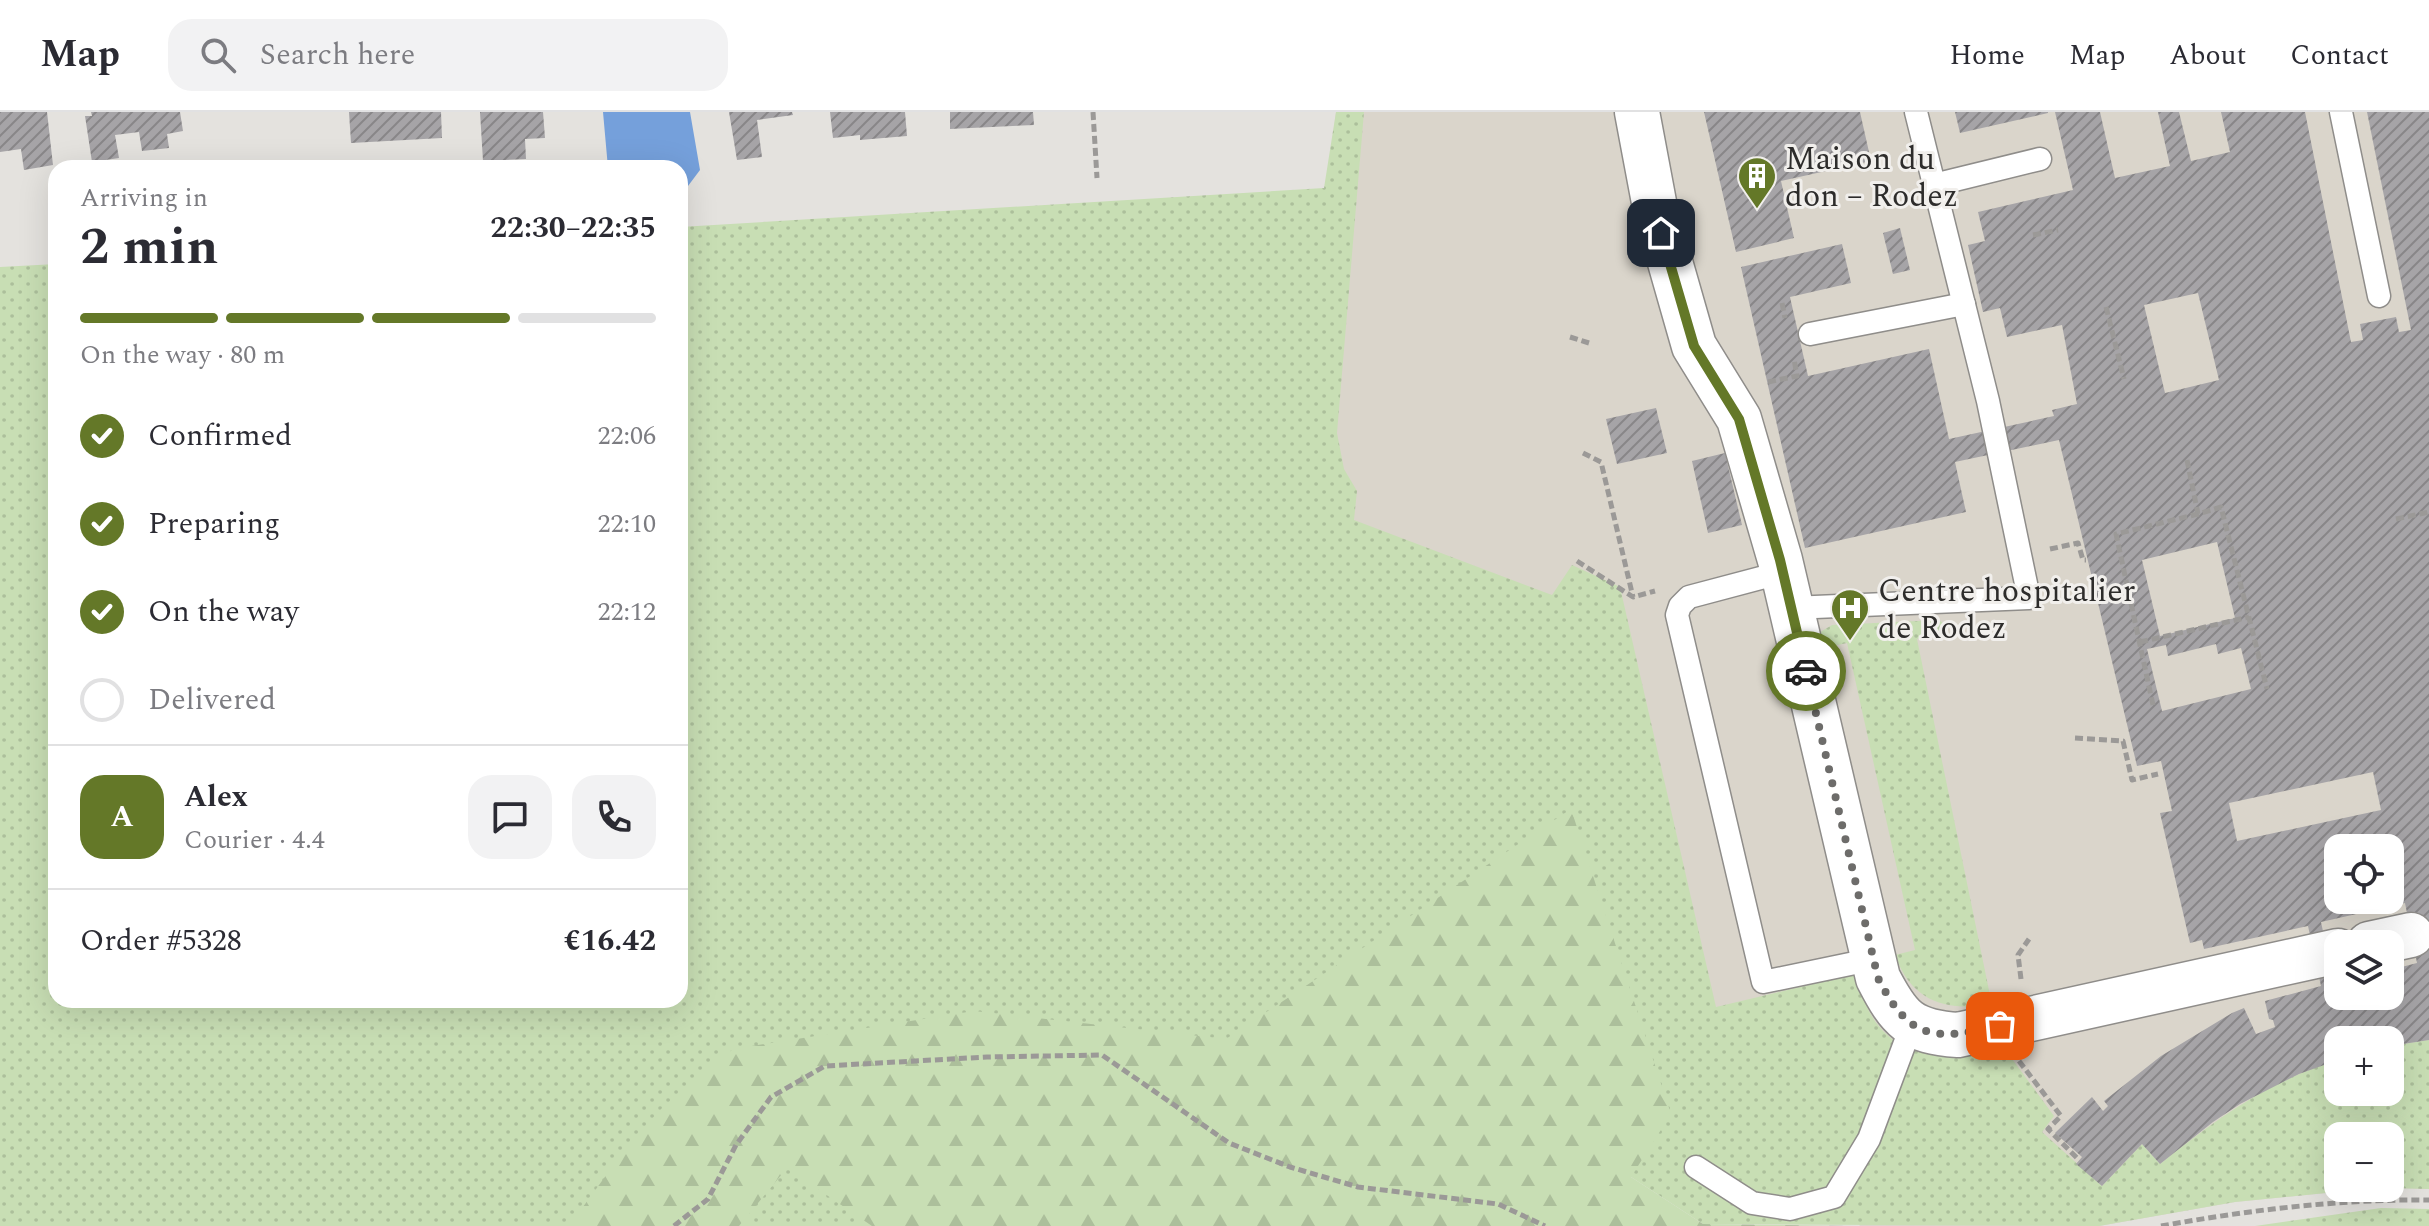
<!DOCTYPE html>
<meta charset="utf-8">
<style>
:root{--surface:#fff;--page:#f2f2f3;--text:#2b2b33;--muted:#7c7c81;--line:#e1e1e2;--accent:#647828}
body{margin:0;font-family:Spectral,serif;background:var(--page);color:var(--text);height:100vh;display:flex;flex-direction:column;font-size:30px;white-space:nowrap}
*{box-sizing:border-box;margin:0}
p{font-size:26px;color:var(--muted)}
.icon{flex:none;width:44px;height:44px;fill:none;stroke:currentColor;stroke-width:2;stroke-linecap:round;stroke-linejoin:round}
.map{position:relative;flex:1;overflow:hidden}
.sheet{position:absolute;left:48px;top:48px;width:640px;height:848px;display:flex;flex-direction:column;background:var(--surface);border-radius:24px;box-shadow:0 8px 32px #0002}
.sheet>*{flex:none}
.controls{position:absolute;left:2324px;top:722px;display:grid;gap:16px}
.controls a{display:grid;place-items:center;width:80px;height:80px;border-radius:16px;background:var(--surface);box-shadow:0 8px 32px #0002;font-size:40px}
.pin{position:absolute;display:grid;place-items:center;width:68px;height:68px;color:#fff;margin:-34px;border-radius:16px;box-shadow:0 4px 12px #0006}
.courier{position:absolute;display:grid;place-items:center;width:80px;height:80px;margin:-40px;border:6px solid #647828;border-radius:50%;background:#fff;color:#222;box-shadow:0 2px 10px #0007}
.summary em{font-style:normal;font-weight:700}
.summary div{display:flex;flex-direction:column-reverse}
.summary{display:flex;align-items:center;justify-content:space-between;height:136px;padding:0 32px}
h1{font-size:52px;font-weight:700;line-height:60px}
.bar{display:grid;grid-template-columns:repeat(4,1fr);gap:12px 8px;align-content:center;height:96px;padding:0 32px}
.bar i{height:10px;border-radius:6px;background:var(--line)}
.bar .current{background:var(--accent)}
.bar p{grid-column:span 4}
.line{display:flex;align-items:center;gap:20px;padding:0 32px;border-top:2px solid var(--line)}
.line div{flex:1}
.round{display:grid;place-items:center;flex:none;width:84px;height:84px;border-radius:24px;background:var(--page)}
ol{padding:0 32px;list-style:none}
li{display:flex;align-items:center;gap:24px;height:88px}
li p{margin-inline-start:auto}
li .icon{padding:8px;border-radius:50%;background:var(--accent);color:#fff;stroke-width:4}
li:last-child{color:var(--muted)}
li i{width:44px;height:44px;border:4px solid var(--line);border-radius:50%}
header{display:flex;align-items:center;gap:48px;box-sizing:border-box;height:112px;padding:0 40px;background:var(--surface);border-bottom:2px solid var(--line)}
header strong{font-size:38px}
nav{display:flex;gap:44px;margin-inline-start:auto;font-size:28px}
.search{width:560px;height:72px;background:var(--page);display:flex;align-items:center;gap:20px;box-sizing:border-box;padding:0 28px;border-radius:24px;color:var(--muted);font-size:30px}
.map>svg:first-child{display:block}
</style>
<header>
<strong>Map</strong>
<div class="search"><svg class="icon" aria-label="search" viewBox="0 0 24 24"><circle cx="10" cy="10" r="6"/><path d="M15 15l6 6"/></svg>Search here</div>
<nav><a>Home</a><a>Map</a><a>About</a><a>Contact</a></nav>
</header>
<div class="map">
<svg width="2429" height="1114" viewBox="0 0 2429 1114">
<defs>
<pattern id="grass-dots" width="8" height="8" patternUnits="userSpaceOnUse" patternTransform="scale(2)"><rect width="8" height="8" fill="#c8deb4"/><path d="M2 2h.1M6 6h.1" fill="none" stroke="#acbf9b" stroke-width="1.8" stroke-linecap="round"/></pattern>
<pattern id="forest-firs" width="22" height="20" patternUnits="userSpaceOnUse" patternTransform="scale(2)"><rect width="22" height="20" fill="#c8deb4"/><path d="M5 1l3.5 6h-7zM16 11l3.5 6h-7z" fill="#acbf9b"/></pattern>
<pattern id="building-hatch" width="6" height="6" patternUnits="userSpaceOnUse" patternTransform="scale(2)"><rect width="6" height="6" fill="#a6a4a7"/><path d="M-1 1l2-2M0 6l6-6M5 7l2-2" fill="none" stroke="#888688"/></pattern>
</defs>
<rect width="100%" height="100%" fill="#e4e2de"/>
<path fill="#dad5cb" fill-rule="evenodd" d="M 1336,0 L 2429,0 L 2429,1077 L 2390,1076 L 2390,1024 L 2338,1024 L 2338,1076 L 2376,1076 L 2235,1090 L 2099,1114 L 1860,1114 L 1289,364 ZM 2338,736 L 2390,736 L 2390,788 L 2338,788 ZM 2338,832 L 2390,832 L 2390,884 L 2338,884 ZM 2338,928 L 2390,928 L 2390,980 L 2338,980 Z"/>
<g fill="url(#grass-dots)">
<path d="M 1336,0 L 1364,0 L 1337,321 L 1344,357 L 1357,379 L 1354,408 L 1552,483 L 1572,453 L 1620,475 L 1716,895 L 1855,862 C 1860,873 1863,886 1868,897 C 1895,952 1953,948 2004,936 L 2054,1004 L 2042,1020 L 2102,1074 L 2142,1032 L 2160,1052 C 2215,1008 2270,968 2338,948 L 2338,980 L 2390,980 L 2390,934 L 2429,928 L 2429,1077 L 2390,1076 L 2390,1024 L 2338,1024 L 2338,1076 L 2376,1076 L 2235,1090 L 2099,1114 L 1703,1112 L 1631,1065 L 1193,1114 L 0,1114 L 0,155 L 56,152 L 56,888 L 680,888 L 680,115 L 1324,76 Z"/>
<path d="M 1939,508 L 1943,511 L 1945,520 L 1917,527 L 1992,893 C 1945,899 1912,890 1895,843 L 1915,838 L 1847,531 L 1819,537 L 1817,522 L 1832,513 Z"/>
<path d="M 2381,1096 L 2429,1097 L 2429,1114 L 2255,1114 Z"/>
</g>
<path fill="url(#forest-firs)" d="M 1571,697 L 1671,1002 L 1631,1065 L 1703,1112 L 1860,1114 L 872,1114 L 787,1056 L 739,1114 L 569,1114 L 629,1032 L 663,995 L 733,937 L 974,899 L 1226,927 Z"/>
<path fill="#75a0db" d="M 603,0 L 690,0 L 700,58 L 682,82 L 680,56 L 608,56 Z"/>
<g fill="url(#building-hatch)" fill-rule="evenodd">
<path d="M 0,0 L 47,0 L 53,53 L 24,58 L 21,37 L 0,40 Z"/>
<path d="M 91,0 L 180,0 L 183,19 L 167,22 L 169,36 L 142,39 L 139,20 L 115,23 L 119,46 L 92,50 L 85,4 L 92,4 Z"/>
<path d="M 349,0 L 441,0 L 442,26 L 351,31 Z"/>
<path d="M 480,0 L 543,0 L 545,26 L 525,27 L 526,47 L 483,49 Z"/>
<path d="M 729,0 L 792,0 L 793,3 L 757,8 L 762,45 L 737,48 Z"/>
<path d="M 830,0 L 905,0 L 907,24 L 860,28 L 860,23 L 833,26 Z"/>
<path d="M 950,0 L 1033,0 L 1034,13 L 950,17 Z"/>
<path d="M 1704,0 L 1860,0 L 1871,49 L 1781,69 L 1794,126 L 1736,140 Z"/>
<path d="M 1955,0 L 2048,0 L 2048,1 L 1960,21 Z"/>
<path d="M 2055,0 L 2100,0 L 2115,66 L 2170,54 L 2158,0 L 2179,0 L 2191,49 L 2230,40 L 2221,0 L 2305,0 L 2351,230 L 2363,228 L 2360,212 L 2396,205 L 2399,220 L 2411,218 L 2367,0 L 2429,0 L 2429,928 L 2390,934 L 2390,928 L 2338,928 L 2338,948 L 2299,962 L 2240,992 L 2213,1010 L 2160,1052 L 2142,1032 L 2102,1074 L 2076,1052 L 2082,1045 L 2055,1021 L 2092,985 L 2103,999 L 2108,994 L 2104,989 L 2161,944 L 2232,901 L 2244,896 L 2256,922 L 2275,915 L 2273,908 L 2269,907 L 2265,889 L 2321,874 L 2308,814 L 2204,837 L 2202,828 L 2190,831 L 2160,701 L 2172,699 L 2161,649 L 2137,654 L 2059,328 L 1955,350 L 1966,400 L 1805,436 L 1741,155 L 1842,132 L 1851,171 L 1790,185 L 1808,264 L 1929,237 L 1949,327 L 2054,304 L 2052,298 L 2077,292 L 2062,213 L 2007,225 L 2000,196 L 1983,200 L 1968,133 L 1985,129 L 1978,100 L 2073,78 ZM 2198,181 L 2219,268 L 2165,281 L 2144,193 ZM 2217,430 L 2235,506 L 2160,524 L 2142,448 ZM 2216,532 L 2218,542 L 2241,536 L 2251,577 L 2162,599 L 2147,537 L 2166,533 L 2168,544 ZM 2373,660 L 2381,698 L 2237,729 L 2229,691 ZM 2338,736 L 2390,736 L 2390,788 L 2338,788 ZM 2405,791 L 2417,851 L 2390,858 L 2390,884 L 2338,884 L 2338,870 L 2334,871 L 2321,810 Z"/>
<path d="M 1900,116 L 1910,158 L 1893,162 L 1883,121 Z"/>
<path d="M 1656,296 L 1667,341 L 1617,352 L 1606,307 Z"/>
<path d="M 1725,341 L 1742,413 L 1708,421 L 1692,349 Z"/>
</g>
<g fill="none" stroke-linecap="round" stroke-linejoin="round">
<defs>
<g id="service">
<path d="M 2341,0 L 2379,184"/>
<path d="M 1934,73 L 2040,47"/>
<path d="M 1810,222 L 1964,192"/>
<path d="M 1783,460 L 1689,485 L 1680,494 L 1677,503 L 1763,870 L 1874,847"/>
<path d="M 1791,496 L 2029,486 L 1988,289 L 1916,0"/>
<path d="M 1696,1055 L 1752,1091 L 1790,1097 L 1834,1085 L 1869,1027 L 1912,912"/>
</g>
<g id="minor">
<path d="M 1637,0 L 1656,101 L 1694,234 L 1739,307 L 1780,448 L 1878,866 C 1899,907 1910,920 1958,923 L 2338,839"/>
<path d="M 2369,832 L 2411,823"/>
</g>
</defs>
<use href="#service" stroke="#8f8d8a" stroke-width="25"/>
<use href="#minor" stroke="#8f8d8a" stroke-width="47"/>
<g stroke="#9b9997" stroke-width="5" stroke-dasharray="8 4" stroke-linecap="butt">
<path d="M 1093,0 L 1097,66"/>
<path d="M 2033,123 L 2058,118"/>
<path d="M 1782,191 L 1785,206"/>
<path d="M 2106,195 L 2124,267"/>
<path d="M 1570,225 L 1589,231"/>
<path d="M 1768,270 L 1797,264 L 1794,247"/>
<path d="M 1583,341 L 1601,350 L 1633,485"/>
<path d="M 2187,348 L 2198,402 L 2221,395 L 2267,577"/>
<path d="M 2396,407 L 2429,400"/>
<path d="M 2050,437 L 2078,431 L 2083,448 L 2086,448"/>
<path d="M 1577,449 L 1633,485 L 1655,479"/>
<path d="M 2140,530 L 2249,505"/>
<path d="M 2153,593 L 2116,422 L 2198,402"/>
<path d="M 2075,626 L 2123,629 L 2132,668 L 2158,662"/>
<path d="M 2021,867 L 2018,843 L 2029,827"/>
<path d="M 2019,949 L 2061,1004 L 2048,1017 L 2079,1048"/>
<path d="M 674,1114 L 708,1087 L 736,1033 L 771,985 L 825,954 L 987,945 L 1102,943 L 1229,1031 L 1290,1055 L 1358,1075 L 1498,1092 L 1545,1114"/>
<path d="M 2161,1114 C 2249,1098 2340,1087 2429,1088"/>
</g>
<use href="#service" stroke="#fff" stroke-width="22"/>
<use href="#minor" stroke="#fff" stroke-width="44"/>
</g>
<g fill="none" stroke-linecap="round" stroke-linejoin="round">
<path stroke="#6d6c6a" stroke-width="8" stroke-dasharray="0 14.4" d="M 1806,559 L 1878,866 C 1910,930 1936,928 2000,914"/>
<path stroke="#647828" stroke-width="10" d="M 1661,121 L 1694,234 L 1739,307 L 1780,448 L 1806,559"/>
</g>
<defs>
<symbol id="building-pin" viewBox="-11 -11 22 30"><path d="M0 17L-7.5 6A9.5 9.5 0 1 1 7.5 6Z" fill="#647828" stroke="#f1efec"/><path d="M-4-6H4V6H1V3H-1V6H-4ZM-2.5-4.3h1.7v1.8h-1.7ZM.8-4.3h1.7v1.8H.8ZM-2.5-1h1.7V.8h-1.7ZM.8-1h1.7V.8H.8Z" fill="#fff"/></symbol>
<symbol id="hospital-pin" viewBox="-11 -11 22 30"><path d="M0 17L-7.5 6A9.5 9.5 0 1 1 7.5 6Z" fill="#647828" stroke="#f1efec"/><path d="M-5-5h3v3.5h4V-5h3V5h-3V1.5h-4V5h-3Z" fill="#fff"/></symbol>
</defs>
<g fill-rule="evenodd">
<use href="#building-pin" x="1735" y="42" width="44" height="60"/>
<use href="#hospital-pin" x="1828" y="474" width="44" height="60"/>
</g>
<g text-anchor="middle" stroke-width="6" stroke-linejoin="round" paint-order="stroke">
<g font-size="32" fill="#2d2c2b" stroke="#f1efec" text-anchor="start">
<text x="1785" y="57">Maison du<tspan x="1785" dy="37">don – Rodez</tspan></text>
<text x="1878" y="489">Centre hospitalier<tspan x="1878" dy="37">de Rodez</tspan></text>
</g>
</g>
</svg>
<div class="controls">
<a><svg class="icon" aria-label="locate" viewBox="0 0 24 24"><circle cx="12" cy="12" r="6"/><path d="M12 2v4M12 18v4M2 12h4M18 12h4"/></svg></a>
<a><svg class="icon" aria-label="layers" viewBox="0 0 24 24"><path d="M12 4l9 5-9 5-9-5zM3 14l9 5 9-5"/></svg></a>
<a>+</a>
<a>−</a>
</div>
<div class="pin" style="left:2000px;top:914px;background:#ea580c"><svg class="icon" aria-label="bag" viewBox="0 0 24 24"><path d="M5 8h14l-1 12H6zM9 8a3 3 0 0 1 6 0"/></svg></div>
<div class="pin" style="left:1661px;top:121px;background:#1f2937"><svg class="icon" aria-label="home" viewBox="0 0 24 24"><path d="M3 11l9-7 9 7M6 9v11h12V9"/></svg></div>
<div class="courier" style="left:1806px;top:559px"><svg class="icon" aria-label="car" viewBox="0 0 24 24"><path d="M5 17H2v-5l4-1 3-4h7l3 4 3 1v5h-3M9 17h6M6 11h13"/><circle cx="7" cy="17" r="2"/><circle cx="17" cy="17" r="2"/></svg></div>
<section class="sheet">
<div class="summary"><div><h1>2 min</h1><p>Arriving in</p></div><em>22:30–22:35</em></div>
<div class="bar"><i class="current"></i><i class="current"></i><i class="current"></i><i></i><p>On the way · 80 m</p></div>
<ol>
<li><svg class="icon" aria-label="check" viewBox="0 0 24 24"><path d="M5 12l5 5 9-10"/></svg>Confirmed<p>22:06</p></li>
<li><svg class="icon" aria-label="check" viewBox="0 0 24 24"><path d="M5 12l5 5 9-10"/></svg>Preparing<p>22:10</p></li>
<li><svg class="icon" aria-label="check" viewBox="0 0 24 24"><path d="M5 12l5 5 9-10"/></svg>On the way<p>22:12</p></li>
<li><i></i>Delivered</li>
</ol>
<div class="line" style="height:144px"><b class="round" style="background:var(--accent);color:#fff">A</b><div><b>Alex</b><p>Courier · 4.4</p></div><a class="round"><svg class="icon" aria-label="chat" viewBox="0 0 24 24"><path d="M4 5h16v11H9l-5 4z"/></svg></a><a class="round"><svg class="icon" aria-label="phone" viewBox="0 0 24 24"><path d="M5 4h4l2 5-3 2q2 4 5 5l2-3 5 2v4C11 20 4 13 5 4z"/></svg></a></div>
<div class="line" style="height:104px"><div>Order #5328</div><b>€16.42</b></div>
</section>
</div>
